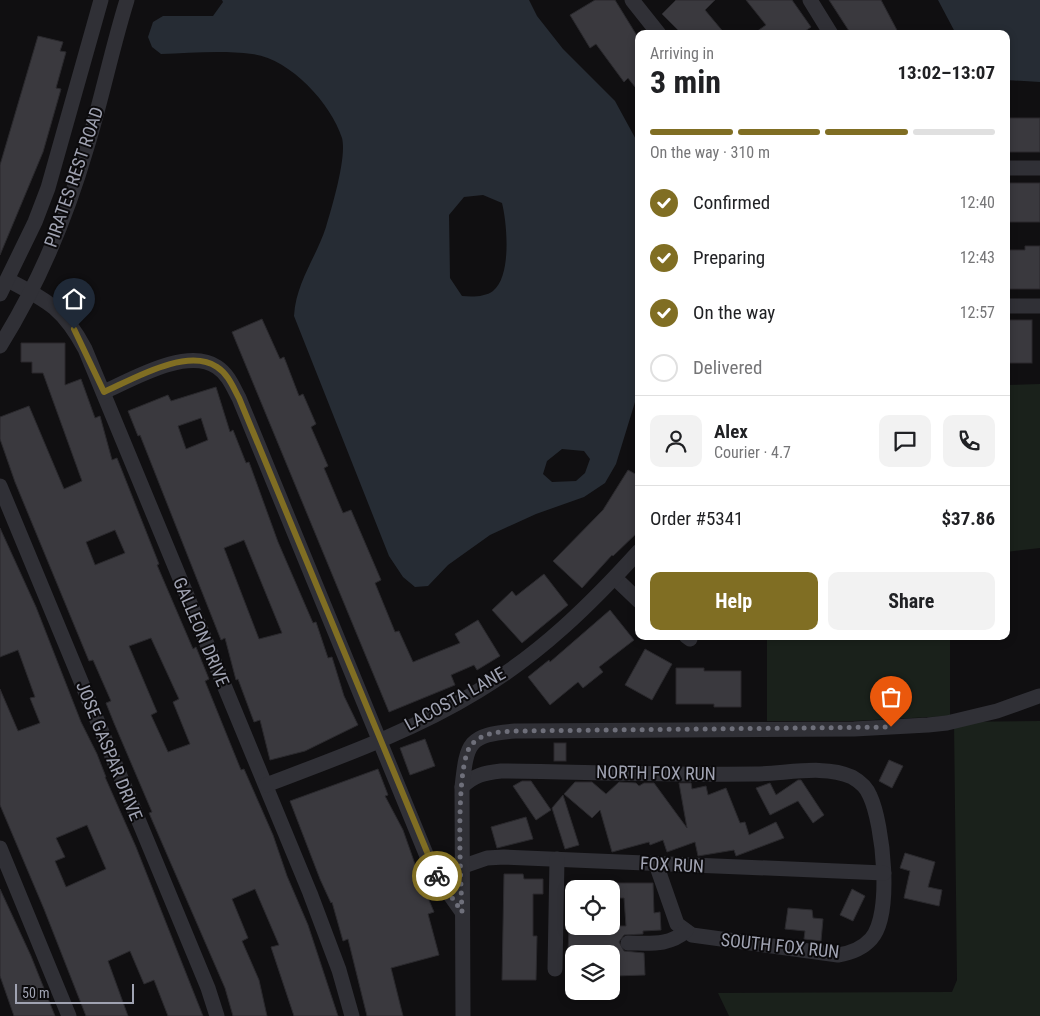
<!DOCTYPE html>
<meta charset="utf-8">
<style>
:root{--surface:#fff;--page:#f2f2f2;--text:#202124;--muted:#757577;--line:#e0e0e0;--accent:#806e23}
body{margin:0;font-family:"Roboto Condensed",sans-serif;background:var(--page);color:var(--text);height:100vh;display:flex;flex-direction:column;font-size:19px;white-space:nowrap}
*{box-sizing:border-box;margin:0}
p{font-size:16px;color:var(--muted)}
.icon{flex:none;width:28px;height:28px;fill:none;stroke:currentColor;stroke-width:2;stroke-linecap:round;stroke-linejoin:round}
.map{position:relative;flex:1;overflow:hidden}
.details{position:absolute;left:635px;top:30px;width:375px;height:610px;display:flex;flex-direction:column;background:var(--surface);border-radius:10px;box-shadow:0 2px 8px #0003}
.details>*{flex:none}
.tools{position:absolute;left:565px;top:880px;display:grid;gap:10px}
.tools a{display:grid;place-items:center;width:55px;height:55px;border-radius:10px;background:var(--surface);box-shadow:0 2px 8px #0003;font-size:25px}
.scale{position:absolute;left:15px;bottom:12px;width:119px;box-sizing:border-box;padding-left:5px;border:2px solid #a0a3b2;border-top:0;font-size:14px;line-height:18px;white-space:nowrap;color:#a0a3b2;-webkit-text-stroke:4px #0b0a0c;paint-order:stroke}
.pin{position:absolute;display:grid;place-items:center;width:42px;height:42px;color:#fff;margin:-51px -21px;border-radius:50% 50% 50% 0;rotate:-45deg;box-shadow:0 0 5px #0007}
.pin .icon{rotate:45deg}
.courier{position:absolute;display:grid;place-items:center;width:50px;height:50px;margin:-25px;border:4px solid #806e23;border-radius:50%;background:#fff;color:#222;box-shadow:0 1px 6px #0007}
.overview em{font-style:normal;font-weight:700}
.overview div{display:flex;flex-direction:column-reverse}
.overview{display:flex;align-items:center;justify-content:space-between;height:85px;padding:0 15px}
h1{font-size:32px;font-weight:700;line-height:38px}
.bar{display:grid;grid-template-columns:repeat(4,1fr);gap:8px 5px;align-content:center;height:60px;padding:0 15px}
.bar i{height:6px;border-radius:4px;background:var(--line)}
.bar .selected{background:var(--accent)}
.bar p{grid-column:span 4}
.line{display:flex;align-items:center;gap:12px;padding:0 15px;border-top:1px solid var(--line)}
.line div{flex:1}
.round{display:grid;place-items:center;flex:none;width:52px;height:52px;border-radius:10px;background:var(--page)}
ol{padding:0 15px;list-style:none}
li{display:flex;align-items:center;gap:15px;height:55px}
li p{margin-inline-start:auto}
li .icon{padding:5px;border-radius:50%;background:var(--accent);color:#fff;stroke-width:4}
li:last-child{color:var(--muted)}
li i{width:28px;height:28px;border:2px solid var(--line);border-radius:50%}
.primary-button{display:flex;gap:10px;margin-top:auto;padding:10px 15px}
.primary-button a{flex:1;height:58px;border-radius:10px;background:var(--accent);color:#fff;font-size:20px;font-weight:700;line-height:58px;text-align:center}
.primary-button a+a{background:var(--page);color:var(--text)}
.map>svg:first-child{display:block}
</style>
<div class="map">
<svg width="1040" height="1016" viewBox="0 0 1040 1016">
<rect width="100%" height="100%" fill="#100f11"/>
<g fill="#1a211b">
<path d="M 1040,384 L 1040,548 L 1006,552 L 1006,385 Z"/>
<path d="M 767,636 L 950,636 L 950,716 L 854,721 L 767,721 Z"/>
<path d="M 1040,721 L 1040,1016 L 729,1016 L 718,993 L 952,992 L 957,980 L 954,722 Z"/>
</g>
<g fill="#262c34" fill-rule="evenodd">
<path d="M 222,0 L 529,0 L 537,16 L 563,49 L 615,101 L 639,145 L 639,389 L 616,464 L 605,483 L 584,497 L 536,514 L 490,535 L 448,565 L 428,586 L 415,587 L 403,577 L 389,556 L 294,316 C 296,282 316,258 326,227 C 332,207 347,157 342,138 C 331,103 289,58 252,54 C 222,50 190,53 161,54 L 152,47 L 148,37 L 153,22 L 163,16 L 213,16 L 223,2 ZM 483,195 L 502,203 C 507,223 512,276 493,291 C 485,297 472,297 462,296 L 450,278 L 449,215 L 464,197 ZM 562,449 L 584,451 L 590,459 L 585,473 L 576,481 L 552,482 L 543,474 L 547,461 Z"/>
<path d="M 938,0 L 1040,0 L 1040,82 L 1006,80 L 1006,34 L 956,34 Z"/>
</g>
<g fill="#3a393e" stroke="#2a292d" fill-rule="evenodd">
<path d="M 595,0 L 615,0 L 639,39 L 639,92 L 628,78 L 624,82 L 596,44 L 590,48 L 570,15 Z"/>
<path d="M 676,0 L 715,0 L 705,10 L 725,34 L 682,34 L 662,14 Z"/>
<path d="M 746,0 L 792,0 L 811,27 L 801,34 L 753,34 L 766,25 Z"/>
<path d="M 829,0 L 881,0 L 899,34 L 851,34 Z"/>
<path d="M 38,36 L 63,42 L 60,51 L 66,52 L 56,88 L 61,89 L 43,152 L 0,255 L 0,165 Z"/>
<rect x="1006" y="118" width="34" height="34"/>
<rect x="1006" y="183" width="34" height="39"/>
<path d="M 1025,246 L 1040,246 L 1040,289 L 1006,289 L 1006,250 L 1025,250 Z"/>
<path d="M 262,319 L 280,359 L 284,357 L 299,396 L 303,394 L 316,424 L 311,427 L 328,466 L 324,468 L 343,513 L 351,510 L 381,580 L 375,583 L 395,632 L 399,631 L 413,662 L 460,643 L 455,634 L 478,620 L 500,656 L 477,670 L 474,665 L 451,675 L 455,685 L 389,712 L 232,332 Z"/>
<rect x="1006" y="320" width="26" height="43"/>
<path d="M 21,343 L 65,343 L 65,385 L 81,379 L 95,418 L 100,416 L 112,460 L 117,458 L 159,564 L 157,565 L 193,649 L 196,647 L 209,679 L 205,681 L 241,770 L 244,769 L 273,835 L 287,876 L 308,925 L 338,1016 L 294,1016 L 271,947 L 279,945 L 255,889 L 232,899 L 248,938 L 242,941 L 259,980 L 267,1016 L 233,1016 L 225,988 L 149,813 L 152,812 L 114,723 L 106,703 L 111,701 L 93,660 L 89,661 L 15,482 L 0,439 L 0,417 L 29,406 L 64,489 L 82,481 L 43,373 L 32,373 L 32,362 L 21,362 ZM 115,530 L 125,553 L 95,565 L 86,542 ZM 151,638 L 179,699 L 173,702 L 190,744 L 168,752 L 151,715 L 157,712 L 129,646 Z"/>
<path d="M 216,387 L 230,432 L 233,430 L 246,463 L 249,462 L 278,542 L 313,623 L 316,622 L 328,658 L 332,657 L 344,696 L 358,725 L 305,751 L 270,760 L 260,720 L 254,722 L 238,679 L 236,680 L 225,638 L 221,640 L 140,435 L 138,436 L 128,411 L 168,395 L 171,401 ZM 201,418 L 208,440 L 186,449 L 178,426 ZM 244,540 L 282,633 L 259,639 L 224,548 Z"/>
<path d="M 628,470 L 639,476 L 639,531 L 613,556 L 612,555 L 582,588 L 553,561 L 603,510 Z"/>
<path d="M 0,528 L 36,607 L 81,722 L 97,754 L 106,777 L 105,777 L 136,847 L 203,1016 L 168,1016 L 154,980 L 144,984 L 130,951 L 108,961 L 128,1016 L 86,1016 L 44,909 L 0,805 L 0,689 L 18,731 L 40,723 L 30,698 L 35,697 L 18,650 L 0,657 ZM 87,825 L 106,869 L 66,887 L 55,861 L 65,857 L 56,838 Z"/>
<path d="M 544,574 L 568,605 L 522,643 L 492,610 L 512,591 L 516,596 Z"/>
<path d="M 610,610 L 634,640 L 599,667 L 603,672 L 583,688 L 578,682 L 550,705 L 528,677 L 549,660 L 550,662 Z"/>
<path d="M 645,649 L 672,664 L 652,700 L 625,685 Z"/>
<path d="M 676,668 L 704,668 L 704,671 L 741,671 L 741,707 L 714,707 L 714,704 L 676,704 Z"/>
<path d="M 425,739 L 435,766 L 410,775 L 400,748 Z"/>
<rect x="554" y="743" width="12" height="18"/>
<path d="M 889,760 L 903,766 L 892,788 L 879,781 Z"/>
<path d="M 378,769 L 388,795 L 385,796 L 403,830 L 416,867 L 418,873 L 416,874 L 418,874 L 434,912 L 428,914 L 439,955 L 391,968 L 403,1016 L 367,1016 L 348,939 L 343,941 L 332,902 L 331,903 L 320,879 L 290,801 Z"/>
<path d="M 798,780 L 801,780 L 824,815 L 813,823 L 798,801 L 770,815 L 756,788 L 770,783 L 776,795 Z"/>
<path d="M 522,781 L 531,781 L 551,810 L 536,820 L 513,786 Z"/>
<path d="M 575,782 L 592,782 L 606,794 L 619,782 L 636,783 L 639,786 L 644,783 L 654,783 L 687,828 L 679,783 L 691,783 L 692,789 L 706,786 L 708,795 L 726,788 L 740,823 L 745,822 L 749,835 L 776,822 L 784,838 L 736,856 L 734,850 L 698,856 L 695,842 L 667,852 L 663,840 L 650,845 L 649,842 L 612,852 L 600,810 L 592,818 L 564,794 Z"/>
<path d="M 563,795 L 579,845 L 565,849 L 552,808 Z"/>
<path d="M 526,817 L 533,839 L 497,848 L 491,827 Z"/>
<path d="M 905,853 L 935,862 L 928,887 L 942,890 L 939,906 L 904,898 L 910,871 L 900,868 Z"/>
<path d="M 504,874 L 523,874 L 524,879 L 543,879 L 543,894 L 533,894 L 533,936 L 537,936 L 536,980 L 502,980 Z"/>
<path d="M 611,883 L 653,883 L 654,913 L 660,912 L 661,930 L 643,931 L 643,934 L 624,935 L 619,942 L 624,951 L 644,953 L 645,975 L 615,976 L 616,954 L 568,954 L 569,926 L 626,926 L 624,898 L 611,898 Z"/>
<path d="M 0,889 L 31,956 L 55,1016 L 14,1016 L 0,976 Z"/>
<path d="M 852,889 L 865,896 L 853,921 L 840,915 Z"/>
<path d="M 788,908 L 812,910 L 813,918 L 823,919 L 821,941 L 804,939 L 805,931 L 785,929 Z"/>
</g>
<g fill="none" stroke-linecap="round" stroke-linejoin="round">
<g stroke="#303036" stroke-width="15">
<path d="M 632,0 L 659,34"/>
<path d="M 810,0 L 831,34"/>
<path d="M 1006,168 L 1040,168"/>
<path d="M 8,280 C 48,301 63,308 85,349 L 310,893 L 339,970 L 352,1016"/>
<path d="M 0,294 L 35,222 L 48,188 L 101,0"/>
<path d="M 1006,306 L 1040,306"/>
<path d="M 0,346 C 38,285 67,216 87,147 C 102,98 112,48 127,0"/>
<path d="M 104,392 C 133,379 187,347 217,367 C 228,374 233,387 239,398 L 433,871 L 462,912"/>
<path d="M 0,486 L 208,988 L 217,1016"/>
<path d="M 615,578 L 639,601"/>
<path d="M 686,636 L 690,639"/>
<path d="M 266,785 C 337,758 413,731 478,691 C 540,654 591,604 639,551"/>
<path d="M 462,787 C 474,775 484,773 501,771 C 585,772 670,775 755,774 C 785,774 824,764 852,777 C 859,781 867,788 870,796 C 883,824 893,915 871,939 C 862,949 851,953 838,955 L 692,935 L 677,924 L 656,864"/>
<path d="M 0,848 L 69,1016"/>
<path d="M 461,867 L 487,858 L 504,857 L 884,873"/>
<path d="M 628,943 C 650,943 669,946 686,931"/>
<path d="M 555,969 L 557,859"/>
<path d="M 463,1016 L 462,787 C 467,742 468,735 515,731 L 854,729 L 928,725 L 947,723 L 997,711 L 1039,696"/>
</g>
</g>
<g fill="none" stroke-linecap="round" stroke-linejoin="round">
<path stroke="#6e6f7a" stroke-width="5" stroke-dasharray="0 9" d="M 437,876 L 462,912 C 461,883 454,762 472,744 C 484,732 499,732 514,731 L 891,727"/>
<path stroke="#806e23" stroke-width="6" d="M 74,329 L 104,392 C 133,379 187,347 217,367 C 228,374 233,387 239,398 L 437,876"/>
</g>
<g text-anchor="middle" stroke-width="4" stroke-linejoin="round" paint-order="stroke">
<g font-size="18" fill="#a0a3b2" stroke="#0b0a0c">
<text transform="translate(74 177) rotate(-71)" y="6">PIRATES REST ROAD</text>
<text transform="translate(201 632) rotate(67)" y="6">GALLEON DRIVE</text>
<text transform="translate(455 699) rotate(-29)" y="6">LACOSTA LANE</text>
<text transform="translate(109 751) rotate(68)" y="6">JOSE GASPAR DRIVE</text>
<text transform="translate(656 773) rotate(1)" y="6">NORTH FOX RUN</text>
<text transform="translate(672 865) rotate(3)" y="6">FOX RUN</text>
<text transform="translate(780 946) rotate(6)" y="6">SOUTH FOX RUN</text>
</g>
</g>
</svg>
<div class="tools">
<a><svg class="icon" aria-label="locate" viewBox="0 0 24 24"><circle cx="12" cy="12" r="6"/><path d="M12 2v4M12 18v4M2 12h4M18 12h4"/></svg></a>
<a><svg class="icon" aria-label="layers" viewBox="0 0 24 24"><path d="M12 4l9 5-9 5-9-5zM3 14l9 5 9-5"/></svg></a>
</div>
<div class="scale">50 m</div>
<div class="pin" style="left:891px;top:727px;background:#ea580c"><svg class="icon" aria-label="bag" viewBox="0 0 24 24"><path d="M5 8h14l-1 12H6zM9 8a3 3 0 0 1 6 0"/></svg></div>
<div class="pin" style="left:74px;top:329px;background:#1f2937"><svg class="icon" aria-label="home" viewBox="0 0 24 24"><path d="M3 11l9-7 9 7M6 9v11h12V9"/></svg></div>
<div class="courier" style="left:437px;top:876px"><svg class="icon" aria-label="bike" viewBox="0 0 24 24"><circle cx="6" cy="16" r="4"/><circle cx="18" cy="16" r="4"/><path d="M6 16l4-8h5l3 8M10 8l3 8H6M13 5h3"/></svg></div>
<section class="details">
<div class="overview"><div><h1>3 min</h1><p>Arriving in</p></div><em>13:02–13:07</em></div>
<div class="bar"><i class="selected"></i><i class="selected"></i><i class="selected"></i><i></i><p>On the way · 310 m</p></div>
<ol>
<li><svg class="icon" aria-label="check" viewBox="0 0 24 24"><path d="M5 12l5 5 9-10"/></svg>Confirmed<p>12:40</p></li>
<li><svg class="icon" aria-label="check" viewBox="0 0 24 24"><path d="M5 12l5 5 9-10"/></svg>Preparing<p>12:43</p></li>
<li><svg class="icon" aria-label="check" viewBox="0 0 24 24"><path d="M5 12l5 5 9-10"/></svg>On the way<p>12:57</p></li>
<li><i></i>Delivered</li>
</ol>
<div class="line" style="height:90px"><a class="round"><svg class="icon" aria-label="person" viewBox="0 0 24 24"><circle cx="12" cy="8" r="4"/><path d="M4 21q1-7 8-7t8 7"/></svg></a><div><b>Alex</b><p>Courier · 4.7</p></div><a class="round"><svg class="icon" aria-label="chat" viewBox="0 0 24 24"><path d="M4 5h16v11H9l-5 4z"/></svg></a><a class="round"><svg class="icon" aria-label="phone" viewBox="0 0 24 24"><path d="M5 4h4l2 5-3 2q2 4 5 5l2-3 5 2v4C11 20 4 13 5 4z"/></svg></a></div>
<div class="line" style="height:65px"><div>Order #5341</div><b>$37.86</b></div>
<div class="primary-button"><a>Help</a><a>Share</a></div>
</section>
</div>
